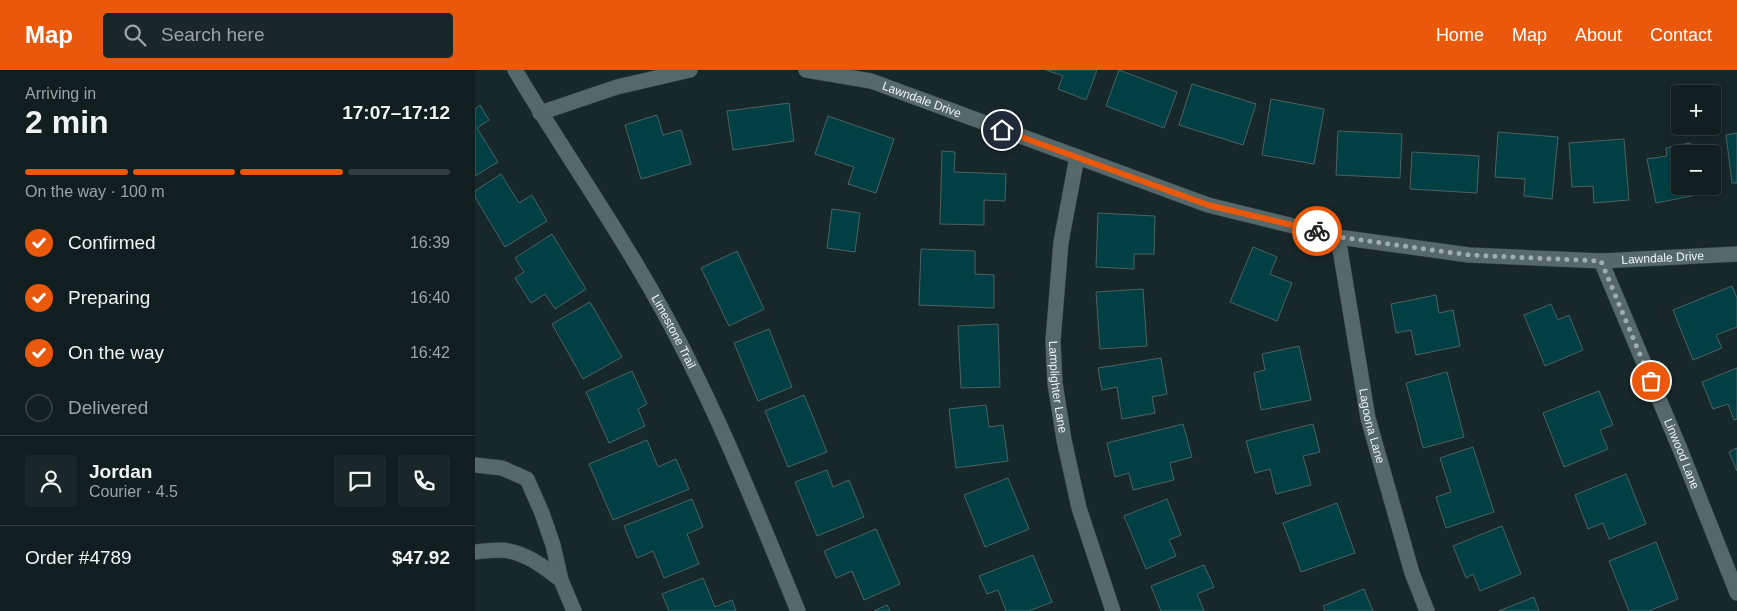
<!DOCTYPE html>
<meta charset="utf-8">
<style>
:root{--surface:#111e20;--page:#1a2729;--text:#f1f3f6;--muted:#9ca2a5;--line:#303c3e;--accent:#ea580c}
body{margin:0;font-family:Arial,sans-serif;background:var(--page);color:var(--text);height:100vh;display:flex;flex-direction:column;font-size:19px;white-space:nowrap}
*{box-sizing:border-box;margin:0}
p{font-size:16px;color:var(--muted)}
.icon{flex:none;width:28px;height:28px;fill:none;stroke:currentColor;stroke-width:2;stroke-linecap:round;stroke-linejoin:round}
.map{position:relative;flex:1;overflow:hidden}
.panel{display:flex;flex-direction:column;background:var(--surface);width:475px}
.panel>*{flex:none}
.fabs{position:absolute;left:1196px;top:15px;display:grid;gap:10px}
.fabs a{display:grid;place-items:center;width:50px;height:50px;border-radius:5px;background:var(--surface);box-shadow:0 2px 12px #0003,0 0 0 1px var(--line);font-size:25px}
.pin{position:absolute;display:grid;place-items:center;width:42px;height:42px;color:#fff;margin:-21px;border:2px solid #fff;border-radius:50%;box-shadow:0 1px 5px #0007}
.courier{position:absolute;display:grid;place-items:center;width:50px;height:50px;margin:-25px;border:4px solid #ea580c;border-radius:50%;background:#fff;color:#222;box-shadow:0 1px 6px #0007}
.headline em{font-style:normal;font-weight:800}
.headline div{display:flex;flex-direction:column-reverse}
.headline{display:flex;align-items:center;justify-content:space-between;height:85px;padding:0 25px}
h1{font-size:32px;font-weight:800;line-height:38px}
.bar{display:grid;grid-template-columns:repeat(4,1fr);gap:8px 5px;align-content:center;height:60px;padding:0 25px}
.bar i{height:6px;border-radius:4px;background:var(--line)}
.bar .current{background:var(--accent)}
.bar p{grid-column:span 4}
.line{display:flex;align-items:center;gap:12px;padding:0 25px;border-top:1px solid var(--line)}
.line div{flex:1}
.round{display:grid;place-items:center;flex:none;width:52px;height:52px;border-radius:5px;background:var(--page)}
ol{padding:0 25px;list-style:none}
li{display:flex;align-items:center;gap:15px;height:55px}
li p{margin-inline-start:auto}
li .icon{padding:5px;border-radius:50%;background:var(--accent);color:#fff;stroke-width:4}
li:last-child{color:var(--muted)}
li i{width:28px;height:28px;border:2px solid var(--line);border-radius:50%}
header{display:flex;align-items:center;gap:30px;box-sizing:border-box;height:70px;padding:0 25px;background:var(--accent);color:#fff}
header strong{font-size:24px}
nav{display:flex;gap:28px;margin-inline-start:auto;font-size:18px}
.search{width:350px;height:45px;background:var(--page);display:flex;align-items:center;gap:12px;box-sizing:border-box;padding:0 18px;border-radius:5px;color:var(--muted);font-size:19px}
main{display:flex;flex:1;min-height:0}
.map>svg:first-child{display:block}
</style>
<header>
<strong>Map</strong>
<div class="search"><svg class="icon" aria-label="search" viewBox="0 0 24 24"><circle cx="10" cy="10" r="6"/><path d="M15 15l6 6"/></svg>Search here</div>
<nav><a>Home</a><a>Map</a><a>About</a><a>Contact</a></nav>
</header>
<main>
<section class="panel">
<div class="headline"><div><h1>2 min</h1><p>Arriving in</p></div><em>17:07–17:12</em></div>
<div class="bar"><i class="current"></i><i class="current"></i><i class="current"></i><i></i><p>On the way · 100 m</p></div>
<ol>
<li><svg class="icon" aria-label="check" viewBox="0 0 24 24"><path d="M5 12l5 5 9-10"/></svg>Confirmed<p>16:39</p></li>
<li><svg class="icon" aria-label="check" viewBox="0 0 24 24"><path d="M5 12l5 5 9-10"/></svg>Preparing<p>16:40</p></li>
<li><svg class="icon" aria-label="check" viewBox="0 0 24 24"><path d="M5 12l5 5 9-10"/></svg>On the way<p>16:42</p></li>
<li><i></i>Delivered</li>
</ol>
<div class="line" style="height:90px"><a class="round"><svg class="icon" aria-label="person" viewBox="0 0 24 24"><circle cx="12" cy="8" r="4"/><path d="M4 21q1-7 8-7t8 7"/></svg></a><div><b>Jordan</b><p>Courier · 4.5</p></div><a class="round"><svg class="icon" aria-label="chat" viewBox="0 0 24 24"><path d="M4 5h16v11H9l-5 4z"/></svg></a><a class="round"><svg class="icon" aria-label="phone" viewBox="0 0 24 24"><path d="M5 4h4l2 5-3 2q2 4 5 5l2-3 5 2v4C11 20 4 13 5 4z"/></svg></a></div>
<div class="line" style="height:65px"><div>Order #4789</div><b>$47.92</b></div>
</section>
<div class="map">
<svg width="1262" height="541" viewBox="0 0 1262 541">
<rect width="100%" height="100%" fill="#17282a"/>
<g fill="#003f44" stroke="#4e6163">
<path d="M 571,0 L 622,0 L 611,30 L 583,19 L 588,6 Z"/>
<path d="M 644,0 L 702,22 L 689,58 L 631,36 Z"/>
<path d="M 717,14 L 781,34 L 768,75 L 704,55 Z"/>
<path d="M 796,29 L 849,39 L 839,94 L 787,85 Z"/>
<path d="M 314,33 L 319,71 L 258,80 L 252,41 Z"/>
<path d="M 5,35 L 14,50 L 2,58 L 23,92 L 0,106 L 0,39 Z"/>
<path d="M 182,45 L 188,65 L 206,60 L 216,94 L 166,109 L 150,55 Z"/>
<path d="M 353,46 L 419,69 L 401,123 L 373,114 L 379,97 L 340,84 Z"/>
<path d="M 863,61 L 927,64 L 925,108 L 861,105 Z"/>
<path d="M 1023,62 L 1083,67 L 1077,129 L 1049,126 L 1050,109 L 1020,107 Z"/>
<path d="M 1262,63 L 1262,113 L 1257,113 L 1251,65 Z"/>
<path d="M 1149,69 L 1154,130 L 1119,133 L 1118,116 L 1097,117 L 1094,73 Z"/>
<path d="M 1215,73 L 1217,84 L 1205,84 L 1205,116 L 1236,116 L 1237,122 L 1181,133 L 1172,89 L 1192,86 L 1191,78 Z"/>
<path d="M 467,81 L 480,82 L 479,102 L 531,104 L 530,131 L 509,130 L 509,155 L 465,154 Z"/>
<path d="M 937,82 L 1004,86 L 1002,123 L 935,119 Z"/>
<path d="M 26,104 L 44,133 L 57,125 L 72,151 L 30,177 L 0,127 L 0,121 Z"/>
<path d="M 357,139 L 385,143 L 380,182 L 352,178 Z"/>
<path d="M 623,143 L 680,146 L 679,184 L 659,184 L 659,199 L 621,197 Z"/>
<path d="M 77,164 L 111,219 L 80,239 L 70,224 L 56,233 L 40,208 L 49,202 L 40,188 Z"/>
<path d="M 778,177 L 802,187 L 795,204 L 817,213 L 802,251 L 755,232 Z"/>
<path d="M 446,179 L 500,181 L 500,204 L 519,205 L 519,238 L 444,235 Z"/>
<path d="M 262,181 L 289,239 L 254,256 L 226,198 Z"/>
<path d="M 1257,216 L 1262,228 L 1262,257 L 1241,265 L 1247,278 L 1218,290 L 1198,240 Z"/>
<path d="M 668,219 L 672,276 L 625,279 L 621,222 Z"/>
<path d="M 961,225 L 964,243 L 978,240 L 985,276 L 941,285 L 936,260 L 921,263 L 916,234 Z"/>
<path d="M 115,232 L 147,287 L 108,309 L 77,254 Z"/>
<path d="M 1076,234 L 1083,250 L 1094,245 L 1108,280 L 1070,296 L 1049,245 Z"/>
<path d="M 523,254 L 525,317 L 486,318 L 483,256 Z"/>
<path d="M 294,259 L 317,317 L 283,331 L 259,273 Z"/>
<path d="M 824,276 L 836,330 L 786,340 L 779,303 L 790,300 L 787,284 Z"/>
<path d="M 686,288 L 692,324 L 677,327 L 680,343 L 647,349 L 642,317 L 627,320 L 623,298 Z"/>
<path d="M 1262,298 L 1262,349 L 1259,350 L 1253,334 L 1238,339 L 1227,312 Z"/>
<path d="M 157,301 L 172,334 L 163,339 L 170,356 L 134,373 L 111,322 Z"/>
<path d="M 972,302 L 989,367 L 948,378 L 931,313 Z"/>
<path d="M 1124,321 L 1138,355 L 1125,360 L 1133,379 L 1089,397 L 1068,343 Z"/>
<path d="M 329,325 L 352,382 L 313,397 L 290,341 Z"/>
<path d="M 511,335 L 514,357 L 528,355 L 533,391 L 481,398 L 474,339 Z"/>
<path d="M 708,354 L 717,387 L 695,393 L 699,410 L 658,420 L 654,403 L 640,407 L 632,373 Z"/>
<path d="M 838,354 L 845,382 L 828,386 L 836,415 L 801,424 L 795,399 L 780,403 L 771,371 Z"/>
<path d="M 172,370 L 183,397 L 201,389 L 214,419 L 138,450 L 114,394 Z"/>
<path d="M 998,377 L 1019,442 L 971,458 L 961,427 L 976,422 L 965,388 Z"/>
<path d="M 1262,378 L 1262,401 L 1254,382 Z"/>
<path d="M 352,400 L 358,417 L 374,410 L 389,447 L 342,466 L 320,412 Z"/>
<path d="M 1151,404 L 1171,454 L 1134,469 L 1128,453 L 1113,459 L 1100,425 Z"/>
<path d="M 533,408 L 554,459 L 510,477 L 489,425 Z"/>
<path d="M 217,429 L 228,457 L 212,464 L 224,494 L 189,508 L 178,481 L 162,488 L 149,456 Z"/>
<path d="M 692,429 L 706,465 L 694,470 L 701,486 L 671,499 L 649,446 Z"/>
<path d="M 862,433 L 880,483 L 826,502 L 808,453 Z"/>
<path d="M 1027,456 L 1046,504 L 1005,521 L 998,504 L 991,508 L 978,476 Z"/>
<path d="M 401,459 L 425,514 L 389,530 L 377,501 L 361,508 L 349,481 Z"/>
<path d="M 1181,472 L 1203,529 L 1174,541 L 1154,541 L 1134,491 Z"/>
<path d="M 558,485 L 577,532 L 554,541 L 531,541 L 523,520 L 512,524 L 504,506 Z"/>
<path d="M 729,495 L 739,517 L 722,524 L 729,541 L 686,541 L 676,516 Z"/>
<path d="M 228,508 L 240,537 L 257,530 L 261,541 L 194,541 L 187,524 Z"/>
<path d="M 889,519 L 898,541 L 850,541 L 848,536 Z"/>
<path d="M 1059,527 L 1064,541 L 1024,541 Z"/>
<path d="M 412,535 L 415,541 L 399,541 Z"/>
</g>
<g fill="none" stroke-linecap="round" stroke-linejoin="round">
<defs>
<g id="minor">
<path id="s1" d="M 40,0 C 86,78 139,152 183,232 C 238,330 280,436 323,541"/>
<path id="s2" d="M 331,0 L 396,11 L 733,135 L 863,167 L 994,185 L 1126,191 L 1262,184"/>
<path d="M 65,43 L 142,17 L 215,0"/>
<path id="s3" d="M 602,87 L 586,172 L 578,271 L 580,313 L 589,370 L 604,438 L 638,541"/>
<path id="s4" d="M 863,167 L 893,348 L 937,503 L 952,541"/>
<path id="s5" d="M 1126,191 L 1205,379 L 1262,523"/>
<path d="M 0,395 L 27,398 L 52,409 L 67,443 L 78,475 L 86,510 L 99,541"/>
<path d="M 0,482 C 9,481 19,480 27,480 C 50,482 68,496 86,510"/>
</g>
</defs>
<use href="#minor" stroke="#354244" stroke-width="16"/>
<use href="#minor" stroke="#55686a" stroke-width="15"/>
</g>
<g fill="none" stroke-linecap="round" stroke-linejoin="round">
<path stroke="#a0adaf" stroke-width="5" stroke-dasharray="0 9" d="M 842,161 L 864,167 L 994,185 L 1126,191 L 1176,311"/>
<path stroke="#ea580c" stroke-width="6" d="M 527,60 L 733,135 L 842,161"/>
</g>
<g text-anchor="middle" stroke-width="4.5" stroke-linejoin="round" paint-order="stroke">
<g font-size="12" fill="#eaf5f6" stroke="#0d1e20">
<text dy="4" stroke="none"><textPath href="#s2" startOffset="120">Lawndale Drive</textPath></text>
<text dy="4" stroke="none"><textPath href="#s2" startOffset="885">Lawndale Drive</textPath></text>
<text dy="4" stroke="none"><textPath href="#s1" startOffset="306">Limestone Trail</textPath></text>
<text dy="4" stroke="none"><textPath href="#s3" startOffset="232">Lamplighter Lane</textPath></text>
<text dy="4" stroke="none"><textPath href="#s4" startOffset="192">Lagoona Lane</textPath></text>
<text dy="4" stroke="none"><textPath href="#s5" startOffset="209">Linwood Lane</textPath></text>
</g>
</g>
</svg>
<div class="fabs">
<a>+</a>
<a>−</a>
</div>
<div class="pin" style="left:1176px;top:311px;background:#ea580c"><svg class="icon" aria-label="bag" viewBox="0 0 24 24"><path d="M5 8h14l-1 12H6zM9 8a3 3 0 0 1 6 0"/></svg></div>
<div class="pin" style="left:527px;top:60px;background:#1f2937"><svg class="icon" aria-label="home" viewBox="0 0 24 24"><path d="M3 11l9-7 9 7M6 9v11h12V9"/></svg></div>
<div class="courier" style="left:842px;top:161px"><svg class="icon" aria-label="bike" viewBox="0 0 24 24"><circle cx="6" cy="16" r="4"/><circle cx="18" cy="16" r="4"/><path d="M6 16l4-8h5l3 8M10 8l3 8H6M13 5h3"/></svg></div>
</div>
</main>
